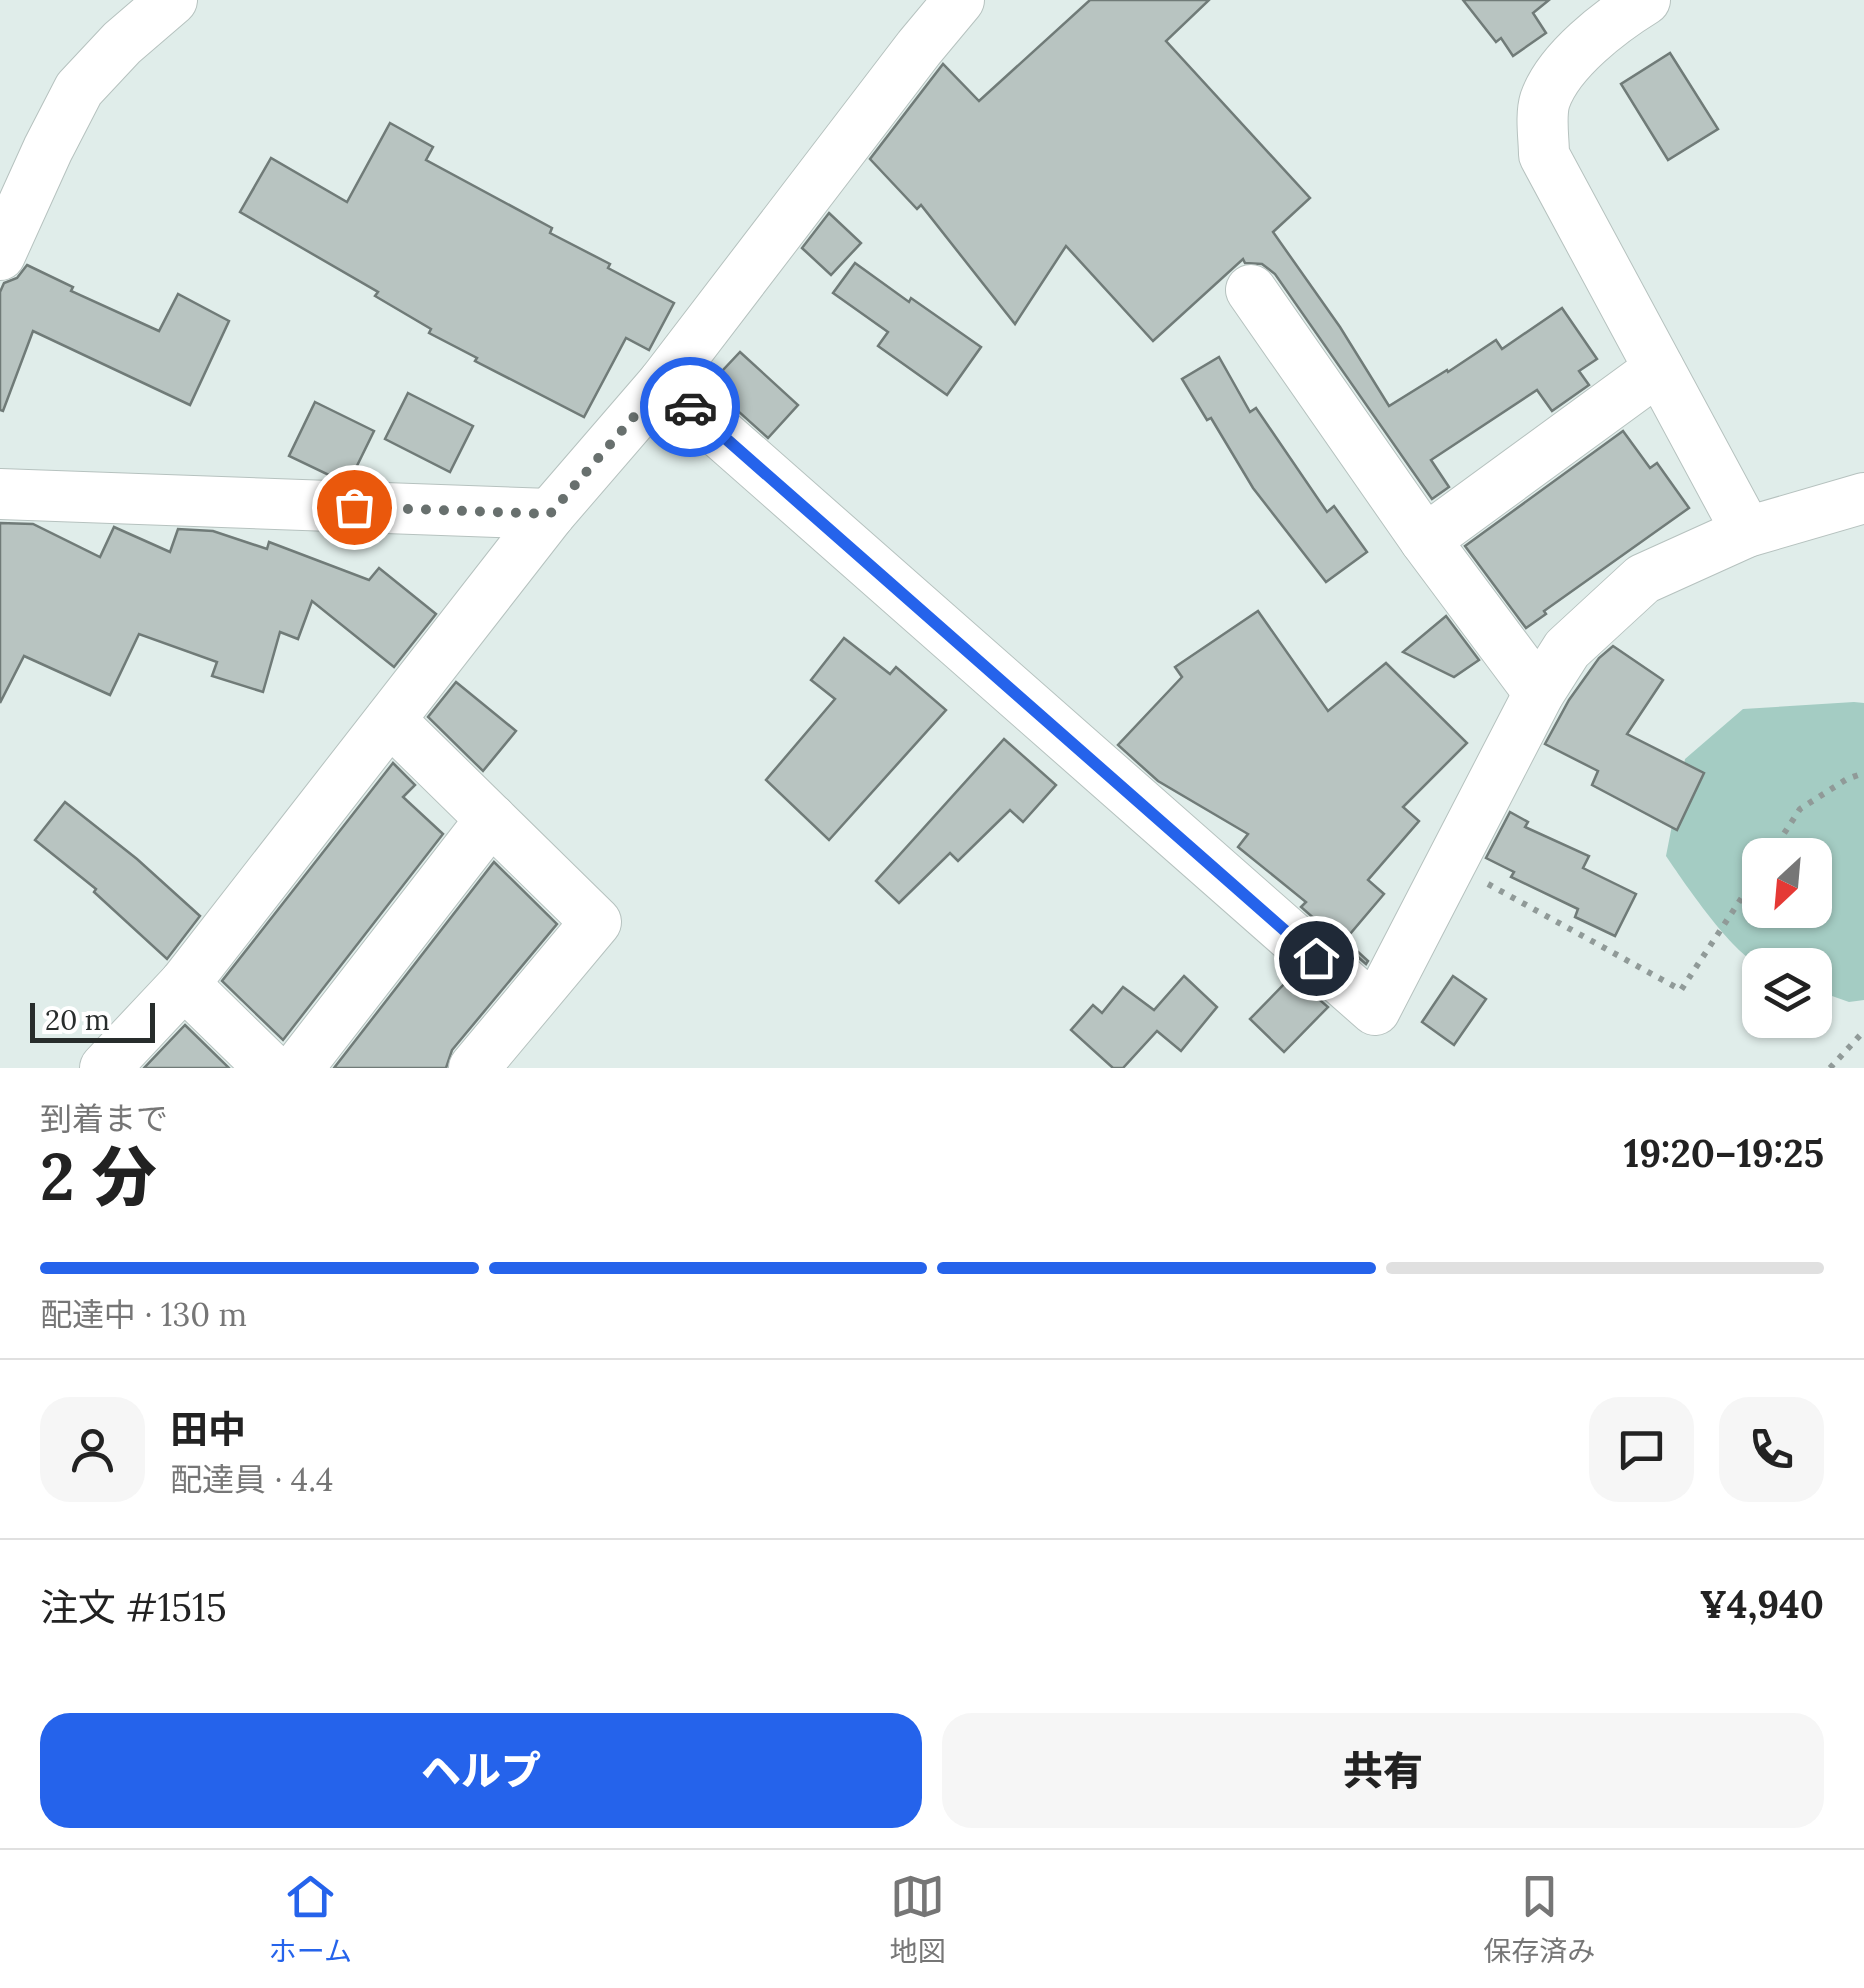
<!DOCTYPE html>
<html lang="ja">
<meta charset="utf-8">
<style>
:root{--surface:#fff;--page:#f6f6f6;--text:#222;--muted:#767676;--line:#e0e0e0;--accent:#2563eb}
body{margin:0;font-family:Lora,"Noto Sans JP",serif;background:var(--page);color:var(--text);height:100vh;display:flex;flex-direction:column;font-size:38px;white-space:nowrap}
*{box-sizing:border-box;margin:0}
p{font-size:32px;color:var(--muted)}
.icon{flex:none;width:55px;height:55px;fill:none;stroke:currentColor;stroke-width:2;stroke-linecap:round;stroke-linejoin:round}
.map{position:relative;height:1068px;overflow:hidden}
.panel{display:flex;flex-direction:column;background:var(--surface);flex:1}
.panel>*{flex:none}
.needle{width:65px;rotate:206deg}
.controls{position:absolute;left:1742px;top:838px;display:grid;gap:20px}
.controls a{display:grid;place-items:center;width:90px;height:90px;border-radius:20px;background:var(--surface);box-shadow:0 2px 8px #0004;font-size:50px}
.scale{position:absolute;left:30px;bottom:25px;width:125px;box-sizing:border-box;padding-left:10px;border:5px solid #282d2c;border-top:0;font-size:28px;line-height:35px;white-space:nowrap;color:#282d2c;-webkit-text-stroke:8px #fff;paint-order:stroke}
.pin{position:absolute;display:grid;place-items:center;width:85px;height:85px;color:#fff;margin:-42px;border:5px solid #fff;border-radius:50%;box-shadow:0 2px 10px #0007}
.courier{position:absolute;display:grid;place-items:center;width:100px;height:100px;margin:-50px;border:8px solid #2563eb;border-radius:50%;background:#fff;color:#222;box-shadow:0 2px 12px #0007}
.summary em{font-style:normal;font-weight:800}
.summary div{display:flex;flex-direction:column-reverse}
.summary{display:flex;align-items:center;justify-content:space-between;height:170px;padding:0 40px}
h1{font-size:65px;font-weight:800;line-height:75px}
.bar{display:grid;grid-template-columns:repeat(4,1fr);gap:15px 10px;align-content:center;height:120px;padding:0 40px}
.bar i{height:12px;border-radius:8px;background:var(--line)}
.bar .selected{background:var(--accent)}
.bar p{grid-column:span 4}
.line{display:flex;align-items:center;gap:25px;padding:0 40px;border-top:2px solid var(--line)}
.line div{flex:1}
.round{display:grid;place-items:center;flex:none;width:105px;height:105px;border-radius:30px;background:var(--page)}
.cta{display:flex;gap:20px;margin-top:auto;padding:20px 40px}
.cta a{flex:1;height:115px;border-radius:30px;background:var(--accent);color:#fff;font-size:40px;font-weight:800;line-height:115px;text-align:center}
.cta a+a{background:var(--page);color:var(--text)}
.tab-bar{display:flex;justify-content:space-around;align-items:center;height:140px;border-top:2px solid var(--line);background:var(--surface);font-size:28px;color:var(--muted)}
.tab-bar a{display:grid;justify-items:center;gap:5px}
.tab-bar .selected{color:var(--accent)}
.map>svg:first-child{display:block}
</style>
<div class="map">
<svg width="1864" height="1068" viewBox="0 0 1864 1068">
<rect width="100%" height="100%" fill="#e0edea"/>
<path fill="#a4ccc3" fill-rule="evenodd" d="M 1854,702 L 1864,703 L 1864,1000 L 1849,1002 L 1815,990 L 1815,965 C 1798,965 1775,969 1759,964 C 1733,955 1683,881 1666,856 L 1685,759 L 1743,709 ZM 1760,855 L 1815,855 L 1815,910 L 1760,910 Z"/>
<g fill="#b8c4c1" stroke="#707b78" stroke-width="2.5">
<path d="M 1090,0 L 1209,0 L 1166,41 L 1310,198 L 1273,232 L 1340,327 L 1389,406 L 1447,370 L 1448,372 L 1496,340 L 1502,349 L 1562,308 L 1597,359 L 1579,371 L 1589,385 L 1552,411 L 1537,390 L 1431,460 L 1449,487 L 1432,499 L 1275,274 L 1262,264 L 1245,263 L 1243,259 L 1153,341 L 1066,246 L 1015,324 L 921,205 L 917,209 L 870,159 L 943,64 L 979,101 Z"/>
<path d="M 1463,0 L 1549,0 L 1533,13 L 1546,33 L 1513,56 L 1501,38 L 1496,42 Z"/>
<path d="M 1670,53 L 1718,129 L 1668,160 L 1621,84 Z"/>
<path d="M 390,123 L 433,147 L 426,160 L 552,228 L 550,233 L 610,264 L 608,268 L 674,303 L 649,350 L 626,338 L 584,417 L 475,361 L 477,358 L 429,333 L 431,329 L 375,296 L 378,292 L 240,212 L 271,158 L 347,202 Z"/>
<path d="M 829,213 L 861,243 L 831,275 L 802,248 Z"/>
<path d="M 855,263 L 909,302 L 911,298 L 981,347 L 947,395 L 878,346 L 888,332 L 833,293 Z"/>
<path d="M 27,265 L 73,287 L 71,291 L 159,331 L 178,294 L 229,321 L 190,405 L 33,331 L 3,411 L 0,410 L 0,292 L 4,283 L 17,278 Z"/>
<path d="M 740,352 L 798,405 L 768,438 L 709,385 Z"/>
<path d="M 1219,357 L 1250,412 L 1256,408 L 1327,512 L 1334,506 L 1367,552 L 1326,582 L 1253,488 L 1211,418 L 1207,420 L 1182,379 Z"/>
<path d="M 408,393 L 473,426 L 450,472 L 385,439 Z"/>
<path d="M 315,402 L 374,431 L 351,478 L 333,477 L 289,456 Z"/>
<path d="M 1623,431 L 1650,468 L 1657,463 L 1689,508 L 1544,611 L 1546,614 L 1526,628 L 1465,546 Z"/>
<path d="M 0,523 L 33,524 L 100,557 L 114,527 L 170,552 L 178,529 L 213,531 L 267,549 L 269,542 L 369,580 L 379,568 L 436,614 L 394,667 L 312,601 L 298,639 L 280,632 L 263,692 L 212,676 L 217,662 L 139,634 L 110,695 L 24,656 L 0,703 Z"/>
<path d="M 1258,611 L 1328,711 L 1386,663 L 1467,743 L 1403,807 L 1419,821 L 1368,880 L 1384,894 L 1345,940 L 1368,961 L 1366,964 L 1301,907 L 1306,902 L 1238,847 L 1248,834 L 1158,781 L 1118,745 L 1182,677 L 1175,667 Z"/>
<path d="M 1446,616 L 1479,660 L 1454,677 L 1403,652 Z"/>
<path d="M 844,638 L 890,674 L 896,667 L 946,710 L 829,840 L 766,780 L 835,699 L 811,680 Z"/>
<path d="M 1613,646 L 1663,680 L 1627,734 L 1704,773 L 1677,830 L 1592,785 L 1598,771 L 1545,744 L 1569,700 L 1599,658 Z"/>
<path d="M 456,682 L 516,731 L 483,771 L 428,717 Z"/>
<path d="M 1004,739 L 1056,785 L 1023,822 L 1010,810 L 958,861 L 950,853 L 899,903 L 876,881 Z"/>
<path d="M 393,763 L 415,785 L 403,797 L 443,834 L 283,1040 L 222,981 Z"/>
<path d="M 65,802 L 137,859 L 200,916 L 167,959 L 94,892 L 96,889 L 35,840 Z"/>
<path d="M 1510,812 L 1528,822 L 1525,827 L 1589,856 L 1583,868 L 1636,894 L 1615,936 L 1575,917 L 1578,909 L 1511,877 L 1514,872 L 1486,858 Z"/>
<path d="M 494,862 L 557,924 L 452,1050 L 446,1068 L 334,1068 Z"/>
<path d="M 1184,976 L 1217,1007 L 1181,1051 L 1157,1031 L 1123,1068 L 1113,1068 L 1071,1030 L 1093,1005 L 1102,1013 L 1123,987 L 1154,1010 Z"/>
<path d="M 1292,976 L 1328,1007 L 1284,1052 L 1250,1019 Z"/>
<path d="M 1453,976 L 1486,999 L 1454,1045 L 1422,1022 Z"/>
<path d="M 185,1025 L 229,1068 L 144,1068 Z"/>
</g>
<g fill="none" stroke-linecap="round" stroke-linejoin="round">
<defs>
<g id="minor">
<path d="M 1645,0 C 1611,21 1559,60 1545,100 C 1540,116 1544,139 1544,155 L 1747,532"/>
<path d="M 0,255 L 48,149 L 79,89 L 122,43 L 172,0"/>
<path d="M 1251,290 L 1425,540 L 1539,693"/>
<path d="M 663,383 L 1375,1010 L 1539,693 L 1567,649 L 1643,579 L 1747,532 L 1864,498"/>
<path d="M 0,494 L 550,514"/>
<path d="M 1425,540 L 1659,369"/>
<path d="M 390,720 L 596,922 L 474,1068"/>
<path d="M 184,984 L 270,1068"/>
<path d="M 105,1068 L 184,984 L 550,514 L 663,383 L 919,48 L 959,0"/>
<path d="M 298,1068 L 491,819"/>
</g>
</defs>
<use href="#minor" stroke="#b6c2bf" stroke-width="52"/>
<g stroke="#909a98" stroke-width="6" stroke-dasharray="5 8" stroke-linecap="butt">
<path d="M 1770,855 L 1800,809 L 1847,779 L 1864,773"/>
<path d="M 1488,884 L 1681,990 L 1760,870"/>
<path d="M 1830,1068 L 1864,1031"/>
</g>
<use href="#minor" stroke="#fff" stroke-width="50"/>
</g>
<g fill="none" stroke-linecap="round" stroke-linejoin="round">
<path stroke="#68706e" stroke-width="10" stroke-dasharray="0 18" d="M 354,507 L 550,514 L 663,383 L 690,407"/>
<path stroke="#2563eb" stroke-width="12" d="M 690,407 L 1316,958"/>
</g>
</svg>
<div class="controls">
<a><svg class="needle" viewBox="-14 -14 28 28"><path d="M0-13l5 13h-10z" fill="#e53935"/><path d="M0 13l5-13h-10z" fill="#767676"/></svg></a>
<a><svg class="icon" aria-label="layers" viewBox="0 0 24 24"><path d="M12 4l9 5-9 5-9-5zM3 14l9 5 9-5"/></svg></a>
</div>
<div class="scale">20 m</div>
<div class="pin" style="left:354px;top:507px;background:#ea580c"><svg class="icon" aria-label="bag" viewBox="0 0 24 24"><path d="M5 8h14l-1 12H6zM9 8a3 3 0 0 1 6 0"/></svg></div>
<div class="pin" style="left:1316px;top:958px;background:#1f2937"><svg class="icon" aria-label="home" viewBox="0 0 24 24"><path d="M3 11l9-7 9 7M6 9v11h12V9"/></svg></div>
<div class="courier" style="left:690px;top:407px"><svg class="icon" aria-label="car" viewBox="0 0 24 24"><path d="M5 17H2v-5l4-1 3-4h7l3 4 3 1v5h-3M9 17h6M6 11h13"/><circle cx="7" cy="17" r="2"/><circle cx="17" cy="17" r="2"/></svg></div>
</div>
<section class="panel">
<div class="summary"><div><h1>2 分</h1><p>到着まで</p></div><em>19:20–19:25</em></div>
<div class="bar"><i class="selected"></i><i class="selected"></i><i class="selected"></i><i></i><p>配達中 · 130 m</p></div>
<div class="line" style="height:180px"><a class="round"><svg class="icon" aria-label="person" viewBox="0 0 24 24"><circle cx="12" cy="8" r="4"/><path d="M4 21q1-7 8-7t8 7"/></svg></a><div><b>田中</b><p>配達員 · 4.4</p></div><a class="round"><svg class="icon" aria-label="chat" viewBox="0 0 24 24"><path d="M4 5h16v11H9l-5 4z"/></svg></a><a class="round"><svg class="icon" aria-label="phone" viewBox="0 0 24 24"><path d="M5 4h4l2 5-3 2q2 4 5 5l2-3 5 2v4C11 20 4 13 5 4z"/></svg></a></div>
<div class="line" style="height:130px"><div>注文 #1515</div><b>¥4,940</b></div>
<div class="cta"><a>ヘルプ</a><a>共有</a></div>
</section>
<nav class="tab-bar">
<a class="selected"><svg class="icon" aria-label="home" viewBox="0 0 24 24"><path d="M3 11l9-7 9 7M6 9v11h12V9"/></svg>ホーム</a>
<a><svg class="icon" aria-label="map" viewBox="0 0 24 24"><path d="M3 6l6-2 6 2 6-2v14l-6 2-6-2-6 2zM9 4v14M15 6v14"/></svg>地図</a>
<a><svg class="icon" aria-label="saved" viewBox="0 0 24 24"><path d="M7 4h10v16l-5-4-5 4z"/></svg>保存済み</a>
</nav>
